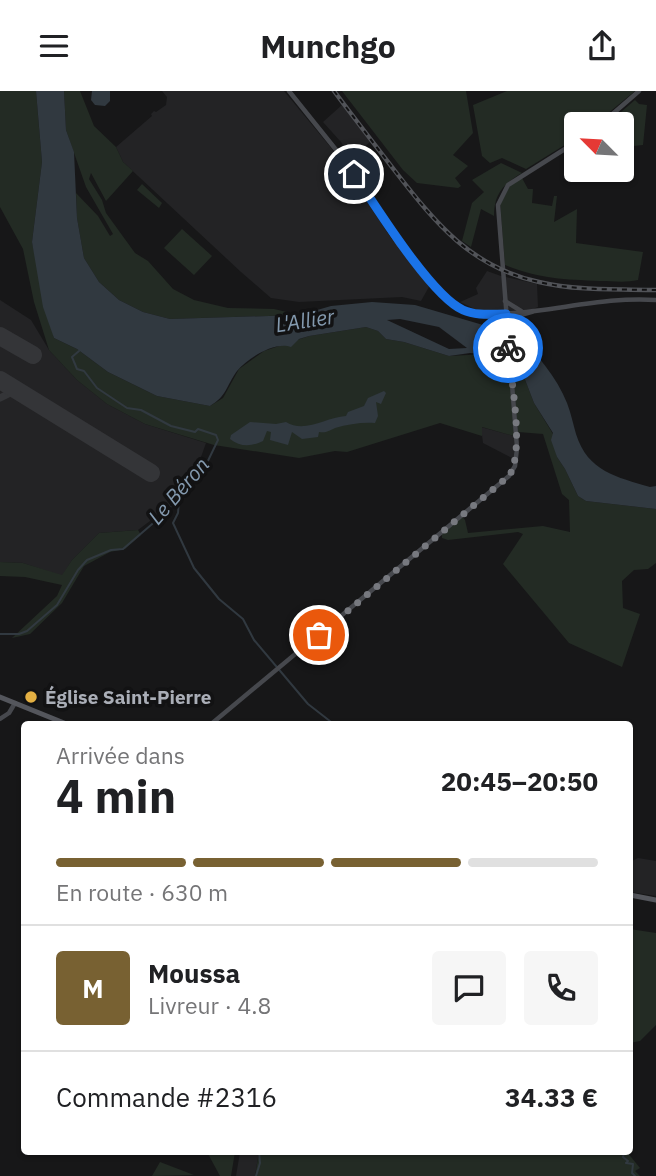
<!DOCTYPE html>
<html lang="fr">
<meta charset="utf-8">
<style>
:root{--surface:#fff;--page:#f6f6f6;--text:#202124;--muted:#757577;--line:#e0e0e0;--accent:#786132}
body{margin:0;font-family:"IBM Plex Sans",sans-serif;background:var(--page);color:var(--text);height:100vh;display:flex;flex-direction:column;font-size:26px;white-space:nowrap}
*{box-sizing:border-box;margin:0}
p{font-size:23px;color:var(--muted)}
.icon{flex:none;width:38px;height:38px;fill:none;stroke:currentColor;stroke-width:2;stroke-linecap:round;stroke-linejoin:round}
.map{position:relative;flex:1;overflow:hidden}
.details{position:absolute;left:21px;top:630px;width:612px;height:434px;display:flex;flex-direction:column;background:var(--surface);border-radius:7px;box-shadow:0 2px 5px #0004}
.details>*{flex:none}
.needle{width:46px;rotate:294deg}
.tools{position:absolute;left:564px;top:21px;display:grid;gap:14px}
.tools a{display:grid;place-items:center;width:70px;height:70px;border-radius:7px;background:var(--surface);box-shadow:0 2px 5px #0004;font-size:35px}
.pin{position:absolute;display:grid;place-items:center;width:60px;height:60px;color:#fff;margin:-30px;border:4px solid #fff;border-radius:50%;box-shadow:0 2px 7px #0007}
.courier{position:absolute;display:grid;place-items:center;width:70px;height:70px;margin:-35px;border:5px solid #1a73e8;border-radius:50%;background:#fff;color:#222;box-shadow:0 2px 9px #0007}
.summary em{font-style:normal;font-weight:800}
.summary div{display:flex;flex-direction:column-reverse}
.summary{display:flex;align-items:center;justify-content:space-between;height:119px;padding:0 35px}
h1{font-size:46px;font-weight:800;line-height:52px}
.bar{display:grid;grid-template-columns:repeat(4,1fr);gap:10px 7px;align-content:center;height:84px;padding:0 35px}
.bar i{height:9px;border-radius:5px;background:var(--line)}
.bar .on{background:var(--accent)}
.bar p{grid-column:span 4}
.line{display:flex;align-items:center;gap:18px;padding:0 35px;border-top:2px solid var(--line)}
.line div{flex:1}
.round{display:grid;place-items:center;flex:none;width:74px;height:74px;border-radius:7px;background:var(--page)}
header{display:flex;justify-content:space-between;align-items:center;height:91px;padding:0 35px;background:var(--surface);font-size:32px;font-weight:800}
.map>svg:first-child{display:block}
</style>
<header><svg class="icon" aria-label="menu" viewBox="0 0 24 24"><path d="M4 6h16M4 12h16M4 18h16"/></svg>Munchgo<svg class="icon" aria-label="share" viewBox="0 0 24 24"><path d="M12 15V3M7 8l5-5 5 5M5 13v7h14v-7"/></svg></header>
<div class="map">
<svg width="656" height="1085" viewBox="0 0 656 1085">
<rect width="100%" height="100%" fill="#171718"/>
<g fill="#232325">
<path d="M 162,0 L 284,0 L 332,58 L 391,147 L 430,194 L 421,210 L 402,206 L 299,211 L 271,207 L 241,181 L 123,71 L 116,56 L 152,25 L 151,23 L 154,20 L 156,21 L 166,14 L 167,6 Z"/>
<path d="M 342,14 L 370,51 L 361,59 L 369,70 L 373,67 L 382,79 L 365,91 L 341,51 L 323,31 Z"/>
<path d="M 487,180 L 501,185 L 537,193 L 538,216 L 530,219 L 481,221 L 460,211 L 478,203 L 476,197 Z"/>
<path d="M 0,209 L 31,229 L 49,259 L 77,289 L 107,313 L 145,333 L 206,352 L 201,366 L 171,414 L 138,439 L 99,442 L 72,469 L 62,485 L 23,472 L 0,471 Z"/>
<path d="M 481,336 L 514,345 L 514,368 L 483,352 Z"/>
<path d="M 638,767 L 656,770 L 656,805 L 630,801 L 630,771 Z"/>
<path d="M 240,1061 L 259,1061 L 255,1085 L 236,1085 Z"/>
</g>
<g fill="#232b24">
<path d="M 0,0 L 36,0 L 42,71 L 32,151 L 54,247 L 77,258 L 108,281 L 157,305 L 210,315 L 223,307 L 239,278 L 264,260 L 309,245 L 366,236 L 378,240 L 386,248 L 404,251 L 449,265 L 487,263 L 509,273 L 514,345 L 482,336 L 482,345 L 440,332 L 347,361 L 335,360 L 299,367 L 214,354 L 145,333 L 107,313 L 77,289 L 49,259 L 34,211 L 23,158 L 0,116 Z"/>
<path d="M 64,0 L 80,0 L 94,35 L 116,56 L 123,71 L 133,80 L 106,110 L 91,82 L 89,88 L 102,109 L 106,122 L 135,162 L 148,170 L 173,198 L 194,209 L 228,217 L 274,218 L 300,224 L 170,228 L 143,221 L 119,209 L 99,191 L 84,167 L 77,127 L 76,102 L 98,125 L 110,145 L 113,143 L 86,96 L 66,39 Z"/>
<path d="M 342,0 L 466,0 L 473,42 L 453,64 L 468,75 L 455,87 L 461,95 L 458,97 L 417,92 L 403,79 Z"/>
<path d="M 507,0 L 635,0 L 595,33 L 576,33 L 576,47 L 526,78 L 502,67 L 490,72 L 482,65 L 473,14 Z"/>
<path d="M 635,9 L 639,13 L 647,14 L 643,54 L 624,56 L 629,78 L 626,79 L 621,58 L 621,33 L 607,33 Z"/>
<path d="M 501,72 L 522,82 C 503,93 494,103 494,125 L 481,118 L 471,156 L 462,150 L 472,112 L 484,101 L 472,89 Z"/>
<path d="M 522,87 L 528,98 L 533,98 L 532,112 L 552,115 L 554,105 L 557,105 L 554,131 L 577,118 L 576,152 L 643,161 L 638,189 C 625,192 613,190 600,190 C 562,188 541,188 505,174 L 500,111 C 503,99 511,93 522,87 Z"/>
<path d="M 142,93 L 162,112 L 159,117 L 137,99 Z"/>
<path d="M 182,138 L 212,165 L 194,184 L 164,157 Z"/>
<path d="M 512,273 L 524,286 L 534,312 L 553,343 L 557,366 L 565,378 L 578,405 L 586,410 L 656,418 L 656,472 L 648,478 L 634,479 L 622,490 L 623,517 L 640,523 L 622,576 L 569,552 L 503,473 L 523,443 L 518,441 L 448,449 L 442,447 L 442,440 L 461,424 L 465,429 L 468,442 L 543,435 L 570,441 L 569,409 L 562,403 L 543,343 L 518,341 Z"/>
<path d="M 138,439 L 141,444 L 125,458 L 110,461 L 84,475 L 62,512 L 30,543 L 12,547 L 57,505 L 62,494 L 25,486 L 0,485 L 0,471 L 23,472 L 62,484 L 72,469 L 99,442 Z"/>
<path d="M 630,838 L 656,842 L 656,934 L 640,950 L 630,952 Z"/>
<path d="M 207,1061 L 235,1061 L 231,1085 L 220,1085 Z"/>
<path d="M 255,1061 L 627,1061 L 640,1077 L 635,1080 L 640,1085 L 255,1085 L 259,1062 Z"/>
<path d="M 160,1071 L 194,1084 L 152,1085 Z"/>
</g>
<g fill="#313940" fill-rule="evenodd">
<path d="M 36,0 L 64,0 L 66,39 L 74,61 L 77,127 L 84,167 L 99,191 L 119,209 L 143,221 L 170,228 L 300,224 L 331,215 L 372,211 L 415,214 L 500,239 L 518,242 C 536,263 557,286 567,312 C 571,322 573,333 576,343 C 588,381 617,386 650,396 L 656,395 L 656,418 L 586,410 L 578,405 L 565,378 L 557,366 L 551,349 L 553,342 L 534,312 L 524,286 L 518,278 L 487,263 L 470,262 L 449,265 L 404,251 L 386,248 L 378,240 L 366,236 L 309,245 L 299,248 L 291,256 C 275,250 248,267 237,280 C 226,295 227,305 210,315 L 157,305 L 108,281 L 77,258 L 54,247 L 43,216 L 32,151 L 42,71 ZM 400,228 L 439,236 L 467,257 L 449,258 L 387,229 Z"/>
<path d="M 92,0 L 110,0 L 110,10 L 105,15 L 95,14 L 91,9 Z"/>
<path d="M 384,300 L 386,302 L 381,313 L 376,311 L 378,325 L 375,332 C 363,331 348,333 335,337 C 328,340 327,342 319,341 L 318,346 L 302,348 L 292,341 L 288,354 L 270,349 L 271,341 L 267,340 L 263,350 C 251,356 240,356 230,348 L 231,344 L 250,331 L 276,333 L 286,331 C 305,343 326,326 346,325 L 348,321 L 364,315 L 368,307 Z"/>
</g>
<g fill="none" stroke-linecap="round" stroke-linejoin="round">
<g stroke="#313940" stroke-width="2">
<path d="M 179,410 L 178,422 L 173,432 L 194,477 L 219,508 L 243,528 L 254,549 L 308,613 L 335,634"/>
<path d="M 0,543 L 19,543 L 27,540 L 57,514 L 78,479 L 87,469 L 111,459 L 123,458 L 158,428 L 179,409 L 189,394 L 204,378 L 218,349 L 216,344 L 198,338 L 195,341 L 171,335 L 141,319 L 127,317 L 97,297 L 84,280 L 77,278 L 72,266 L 79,260"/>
<path d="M 617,1060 L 624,1062 L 623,1066 L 628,1070 L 626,1072 L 633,1073 L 632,1082 L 635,1085"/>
<path d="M 256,1085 L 260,1072 L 259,1060"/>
</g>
<path stroke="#343538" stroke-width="7" d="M 0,307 L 10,302 L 25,304"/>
<g stroke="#343538" stroke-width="18">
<path d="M 0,245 L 33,264"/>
<path d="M 0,289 L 151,382"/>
</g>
<g stroke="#46484d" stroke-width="4.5">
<path d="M 289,0 L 345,70"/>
<path d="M 601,33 L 639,0"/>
<path d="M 344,69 L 399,154 L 454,214 C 476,228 507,230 532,221"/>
<path d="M 505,210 L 521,220"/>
<path d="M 497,223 C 550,222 603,205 656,209"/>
<path d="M 0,628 L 9,622 L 15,612"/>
<path d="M 210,634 L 509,385 L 515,375 L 517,357 L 498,114 L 508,94 L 576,51"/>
</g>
<g stroke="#54565c" stroke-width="5">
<path d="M 0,606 L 69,634"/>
<path d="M 630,804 L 656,809"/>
</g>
<defs>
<path id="rail" d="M 334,0 C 354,27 375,54 395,80 C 436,133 471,176 539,191 C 577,200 618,198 656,199"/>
</defs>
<use href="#rail" stroke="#515358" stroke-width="4.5"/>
<use href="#rail" stroke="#121213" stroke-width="2" stroke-dasharray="5" stroke-linecap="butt"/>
</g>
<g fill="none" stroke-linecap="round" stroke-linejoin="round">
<path stroke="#77797f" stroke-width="7" stroke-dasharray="0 12.6" d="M 319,544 L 509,385 C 525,361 511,288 508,257"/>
<path stroke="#1a73e8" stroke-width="9" d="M 354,83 C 375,114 431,205 463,219 C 476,225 492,223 506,223 L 508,257"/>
</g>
<circle fill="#e4b043" stroke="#121213" stroke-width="2.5" cx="31" cy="606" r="7"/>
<g text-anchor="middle" stroke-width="7" stroke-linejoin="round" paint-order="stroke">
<g font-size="19" font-weight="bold" fill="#aaaeb7" stroke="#121213" text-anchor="start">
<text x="45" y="613">Église Saint-Pierre</text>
</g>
<g font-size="21" font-style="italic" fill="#849aaf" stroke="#121213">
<text transform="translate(305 230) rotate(-9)" y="7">L'Allier</text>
<text transform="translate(179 400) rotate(-49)" y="7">Le Béron</text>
</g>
</g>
</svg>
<div class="tools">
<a><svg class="needle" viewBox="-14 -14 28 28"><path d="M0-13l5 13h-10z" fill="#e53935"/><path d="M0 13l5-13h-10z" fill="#757577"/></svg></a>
</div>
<div class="pin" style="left:319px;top:544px;background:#ea580c"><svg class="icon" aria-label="bag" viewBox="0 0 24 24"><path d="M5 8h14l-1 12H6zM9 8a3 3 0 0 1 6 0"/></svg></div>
<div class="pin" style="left:354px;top:83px;background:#1f2937"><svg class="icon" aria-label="home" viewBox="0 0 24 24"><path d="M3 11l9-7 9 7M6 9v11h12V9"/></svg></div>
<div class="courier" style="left:508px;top:257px"><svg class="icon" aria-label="bike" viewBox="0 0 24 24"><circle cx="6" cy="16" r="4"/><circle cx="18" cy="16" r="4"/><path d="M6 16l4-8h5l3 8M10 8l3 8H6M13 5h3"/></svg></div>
<section class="details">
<div class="summary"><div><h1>4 min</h1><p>Arrivée dans</p></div><em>20:45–20:50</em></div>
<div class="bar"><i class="on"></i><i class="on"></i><i class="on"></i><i></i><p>En route · 630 m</p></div>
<div class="line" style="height:126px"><b class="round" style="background:var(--accent);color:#fff">M</b><div><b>Moussa</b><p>Livreur · 4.8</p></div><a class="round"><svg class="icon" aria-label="chat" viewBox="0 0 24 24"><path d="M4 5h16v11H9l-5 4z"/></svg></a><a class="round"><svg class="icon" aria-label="phone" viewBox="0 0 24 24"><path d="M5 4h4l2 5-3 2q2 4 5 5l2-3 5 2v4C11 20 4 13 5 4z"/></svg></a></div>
<div class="line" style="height:91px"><div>Commande #2316</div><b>34.33 €</b></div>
</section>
</div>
